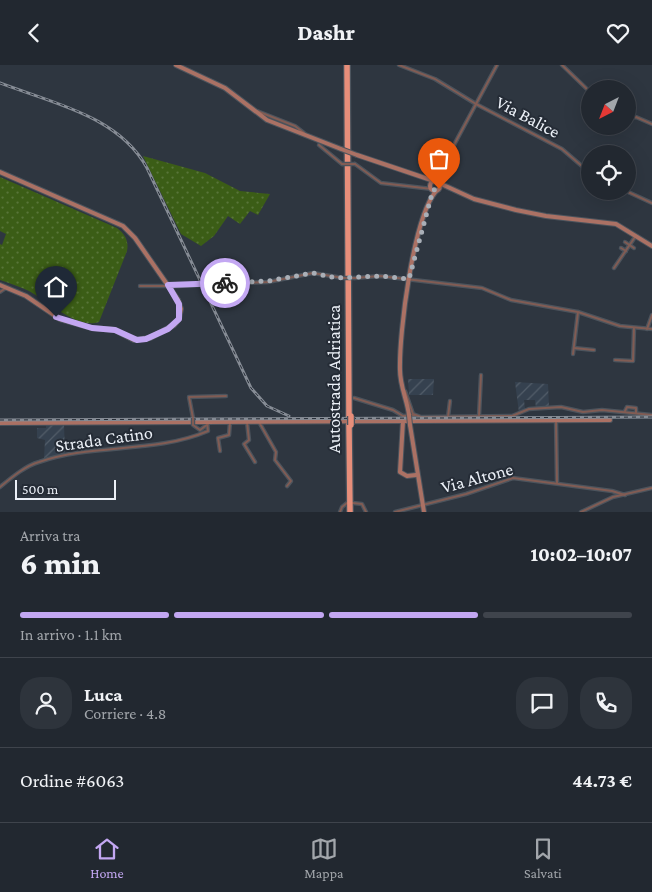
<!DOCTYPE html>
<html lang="it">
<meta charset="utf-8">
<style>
:root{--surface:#222830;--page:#2e343c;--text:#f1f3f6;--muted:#a2a6ab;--line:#3f444c;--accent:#c3a7f2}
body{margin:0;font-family:"Crimson Pro",serif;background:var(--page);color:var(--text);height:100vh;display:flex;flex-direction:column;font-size:19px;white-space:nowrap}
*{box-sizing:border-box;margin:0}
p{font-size:16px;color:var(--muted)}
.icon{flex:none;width:28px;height:28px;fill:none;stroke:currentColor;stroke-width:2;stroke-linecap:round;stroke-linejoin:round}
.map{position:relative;height:447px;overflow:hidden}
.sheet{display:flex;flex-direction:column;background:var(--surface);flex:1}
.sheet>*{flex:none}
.needle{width:32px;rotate:222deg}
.fabs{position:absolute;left:581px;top:15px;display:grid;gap:10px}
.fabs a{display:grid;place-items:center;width:55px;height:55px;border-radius:50%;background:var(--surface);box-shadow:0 5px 20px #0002,0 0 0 1px var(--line);font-size:25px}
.scale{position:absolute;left:15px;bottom:12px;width:101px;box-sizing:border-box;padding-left:5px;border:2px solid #ebf0f7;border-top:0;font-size:14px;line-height:18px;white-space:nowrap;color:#ebf0f7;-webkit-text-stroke:4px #252c36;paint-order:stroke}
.pin{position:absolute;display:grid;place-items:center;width:42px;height:42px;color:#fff;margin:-51px -21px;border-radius:50% 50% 50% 0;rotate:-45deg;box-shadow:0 0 5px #0007}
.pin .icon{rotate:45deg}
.courier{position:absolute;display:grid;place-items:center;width:50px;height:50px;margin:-25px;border:4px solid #c3a7f2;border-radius:50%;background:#fff;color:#222;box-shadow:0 1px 6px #0007}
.headline em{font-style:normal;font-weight:800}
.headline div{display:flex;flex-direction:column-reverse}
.headline{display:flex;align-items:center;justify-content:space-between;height:85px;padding:0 20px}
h1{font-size:32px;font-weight:800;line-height:38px}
.bar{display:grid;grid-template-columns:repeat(4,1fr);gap:8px 5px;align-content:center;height:60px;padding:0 20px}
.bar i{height:6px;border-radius:4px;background:var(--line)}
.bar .selected{background:var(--accent)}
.bar p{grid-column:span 4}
.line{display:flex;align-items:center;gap:12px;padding:0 20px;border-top:1px solid var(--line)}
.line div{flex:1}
.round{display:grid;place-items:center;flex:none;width:52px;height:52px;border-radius:20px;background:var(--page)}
header{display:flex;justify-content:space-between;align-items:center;height:65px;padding:0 20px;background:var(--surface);font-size:22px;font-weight:800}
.tabs{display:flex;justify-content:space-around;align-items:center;height:70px;border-top:1px solid var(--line);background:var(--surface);font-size:14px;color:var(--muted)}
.tabs a{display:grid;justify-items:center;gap:2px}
.tabs .selected{color:var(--accent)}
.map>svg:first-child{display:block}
</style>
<header><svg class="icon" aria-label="back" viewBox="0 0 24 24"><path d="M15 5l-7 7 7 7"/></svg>Dashr<svg class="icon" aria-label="heart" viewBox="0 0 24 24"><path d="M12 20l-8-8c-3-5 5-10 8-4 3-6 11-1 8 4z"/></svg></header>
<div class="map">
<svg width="652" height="447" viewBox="0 0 652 447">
<defs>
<pattern id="industrial-furrows" width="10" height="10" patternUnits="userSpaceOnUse" patternTransform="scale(1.25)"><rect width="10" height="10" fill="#35414f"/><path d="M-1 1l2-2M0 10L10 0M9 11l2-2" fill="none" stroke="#525d69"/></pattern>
<pattern id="grass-dots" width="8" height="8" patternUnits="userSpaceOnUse" patternTransform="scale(1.25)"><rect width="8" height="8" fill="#3b5d16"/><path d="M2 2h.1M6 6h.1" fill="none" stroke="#587539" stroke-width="1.8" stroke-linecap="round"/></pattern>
</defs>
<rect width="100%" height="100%" fill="#2e3640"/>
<g fill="url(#industrial-furrows)">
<path d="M 408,314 L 434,314 L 433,330 L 409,330 Z"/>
<path d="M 515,317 L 548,319 L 549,342 L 536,343 L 535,335 L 524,335 L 525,344 L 519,348 Z"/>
<path d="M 46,359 L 64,359 L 65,390 L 44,393 L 45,375 L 37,373 L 37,363 L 46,363 Z"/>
</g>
<path fill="#35414f" d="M 648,351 L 652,351 L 652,354 L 411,355 L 410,352 Z"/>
<g fill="url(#grass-dots)">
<path d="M 143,91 L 205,108 L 240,126 L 270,129 L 258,150 L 250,146 L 240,159 L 228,151 L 214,171 L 201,181 L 181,169 Z"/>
<path d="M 0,112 L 117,163 C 125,169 129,176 127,186 L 99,257 C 78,265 46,235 29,226 C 20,222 10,218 0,215 L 0,179 L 2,180 L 6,169 L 0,166 Z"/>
</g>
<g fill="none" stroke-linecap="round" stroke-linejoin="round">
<defs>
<g id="street">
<path d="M 399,0 L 435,14 L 476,39 L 562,84 L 590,108"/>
<path d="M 562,0 L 590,27"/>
<path d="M 257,46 L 295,61 L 304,68"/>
<path d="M 628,53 L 636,52 L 652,59"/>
<path d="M 319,80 L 342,99"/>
<path d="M 355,99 L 381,118 L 432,124"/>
<path d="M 439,118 L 455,78 L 497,0"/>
<path d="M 626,126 L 652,138"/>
<path d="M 625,177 L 634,183"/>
<path d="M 621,183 L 626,186"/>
<path d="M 614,203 L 635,172"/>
<path d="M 355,213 L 380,211 L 482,223 L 511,235 L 578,247 L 620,261 L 652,264"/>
<path d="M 219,219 L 268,217 L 313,208 L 343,213"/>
<path d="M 140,221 L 178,221"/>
<path d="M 0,227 L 6,223"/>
<path d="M 647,264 L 652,250"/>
<path d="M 574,283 L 594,285"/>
<path d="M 573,289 L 578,247"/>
<path d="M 615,295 L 633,296 L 634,263"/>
<path d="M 405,326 L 413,349 L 421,352 L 512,351 L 529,344 L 561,342 L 583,347 L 602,345 L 652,350"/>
<path d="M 354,333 L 393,345 L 403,351 L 415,350"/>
<path d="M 625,346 L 627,342 L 636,343 L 636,348"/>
<path d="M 479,351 L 481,310"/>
<path d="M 448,352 L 450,336"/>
<path d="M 193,353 L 189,332 L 226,331"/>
<path d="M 556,356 L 557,418"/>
<path d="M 247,357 L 249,375 L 244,379 L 255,397"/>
<path d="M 259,357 L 276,387 L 275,395 L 291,416 L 287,421"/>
<path d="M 193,360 L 200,365 L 208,359"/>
<path d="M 220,386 L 218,373 L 229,370 L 230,357"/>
<path d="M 0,422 C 11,413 25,401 39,397 C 94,378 154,389 208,366 L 207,357"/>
<path d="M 353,438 L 362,439 L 366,447"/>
<path d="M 340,447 L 342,442 L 347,438"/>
<path d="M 395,447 L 466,429 L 513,413 L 612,426 L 625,430"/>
<path d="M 581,447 L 613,432 L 652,423"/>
</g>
<g id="secondary">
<path d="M 176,0 L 225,23 L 267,55 L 341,84"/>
<path d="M 357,90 L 434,116"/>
<path d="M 0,107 L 123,161 L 135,173 L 178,235 L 181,244 L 179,254 L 174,260 L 150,273 L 134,275 L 115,265 L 92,263 L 60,254 L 26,231 L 0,220"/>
<circle cx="435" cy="121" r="5"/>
<path d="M 439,118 L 474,134 L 516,145 L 546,151 L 616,159 L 652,181"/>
<path d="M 409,350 C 407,335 400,321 400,305 C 399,268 413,154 436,126"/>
<path d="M 403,356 L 400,407 L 407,411 L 416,410"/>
<path d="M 0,358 L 610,355"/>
<path d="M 410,360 L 424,447"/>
</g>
<g id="highway">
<path d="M 347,0 L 349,352"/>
<path d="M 349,360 L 350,447"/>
</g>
</defs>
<use href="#street" stroke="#4c545d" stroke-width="4.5"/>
<use href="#secondary" stroke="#4c545d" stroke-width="6"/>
<use href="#highway" stroke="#4c545d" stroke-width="8"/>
<use href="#street" stroke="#815c54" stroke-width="2"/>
<use href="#secondary" stroke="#ab7164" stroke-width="4"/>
<use href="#highway" stroke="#e78e7a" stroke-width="5.5"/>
<defs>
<g id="rail">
<path d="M 0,18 C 52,38 119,51 147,103 L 251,323 L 267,341 L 289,351"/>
<path d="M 0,355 L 652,352"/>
</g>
</defs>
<use href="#rail" stroke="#868c95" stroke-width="3"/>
<use href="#rail" stroke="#252c36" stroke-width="1" stroke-dasharray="4" stroke-linecap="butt"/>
<defs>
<g id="street-bridge">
<path d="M 342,99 L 355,99"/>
<path d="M 343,213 L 355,213"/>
<path d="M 178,221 L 219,219"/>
<path d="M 193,360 L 193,353"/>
</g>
<g id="secondary-bridge">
<path d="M 341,84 L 357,90"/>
<path d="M 409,350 L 410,360"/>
</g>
<path id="highway-bridge" d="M 351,351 L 351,360"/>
</defs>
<use href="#street-bridge" stroke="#4c545d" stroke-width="4.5" stroke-linecap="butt"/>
<use href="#secondary-bridge" stroke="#4c545d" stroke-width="6" stroke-linecap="butt"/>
<use href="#highway-bridge" stroke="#4c545d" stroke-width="8" stroke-linecap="butt"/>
<use href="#street-bridge" stroke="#815c54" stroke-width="2"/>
<use href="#secondary-bridge" stroke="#ab7164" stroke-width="4"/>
<use href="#highway-bridge" stroke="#e78e7a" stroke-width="5.5"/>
</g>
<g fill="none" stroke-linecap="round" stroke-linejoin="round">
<path stroke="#a9afb7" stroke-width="5" stroke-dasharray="0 9" d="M 225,218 L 268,216 L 313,208 L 336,213 L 380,211 L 409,214 L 433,125 L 439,124"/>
<path stroke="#c3a7f2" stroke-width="6" d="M 56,252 L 92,263 L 115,265 L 137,275 L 146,274 L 168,264 L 179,254 L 179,239 L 168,220 L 225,218"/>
</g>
<g text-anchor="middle" stroke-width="4" stroke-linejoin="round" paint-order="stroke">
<g font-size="18" fill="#ebf0f7" stroke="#252c36">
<text transform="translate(528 52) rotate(28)" y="6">Via Balice</text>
<text transform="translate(334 314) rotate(-90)" y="6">Autostrada Adriatica</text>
<text transform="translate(104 374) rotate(-8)" y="6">Strada Catino</text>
<text transform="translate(477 413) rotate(-15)" y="6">Via Altone</text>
</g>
</g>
</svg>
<div class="fabs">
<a><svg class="needle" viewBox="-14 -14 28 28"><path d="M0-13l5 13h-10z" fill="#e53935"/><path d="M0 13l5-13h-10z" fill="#a2a6ab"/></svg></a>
<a><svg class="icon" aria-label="locate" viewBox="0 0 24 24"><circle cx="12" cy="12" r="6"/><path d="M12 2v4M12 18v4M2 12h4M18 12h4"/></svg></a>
</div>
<div class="scale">500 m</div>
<div class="pin" style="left:439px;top:124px;background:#ea580c"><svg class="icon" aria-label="bag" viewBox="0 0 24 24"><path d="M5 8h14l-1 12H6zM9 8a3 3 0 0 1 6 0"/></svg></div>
<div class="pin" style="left:56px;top:252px;background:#1f2937"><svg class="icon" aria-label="home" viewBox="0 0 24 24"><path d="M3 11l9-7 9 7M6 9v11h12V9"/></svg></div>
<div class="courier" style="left:225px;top:218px"><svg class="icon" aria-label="bike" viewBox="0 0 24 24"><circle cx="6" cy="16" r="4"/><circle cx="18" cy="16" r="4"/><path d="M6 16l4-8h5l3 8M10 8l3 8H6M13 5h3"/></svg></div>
</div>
<section class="sheet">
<div class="headline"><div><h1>6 min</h1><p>Arriva tra</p></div><em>10:02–10:07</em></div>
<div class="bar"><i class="selected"></i><i class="selected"></i><i class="selected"></i><i></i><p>In arrivo · 1.1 km</p></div>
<div class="line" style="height:90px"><a class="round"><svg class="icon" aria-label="person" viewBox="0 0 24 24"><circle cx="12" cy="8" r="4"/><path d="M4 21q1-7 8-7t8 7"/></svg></a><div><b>Luca</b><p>Corriere · 4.8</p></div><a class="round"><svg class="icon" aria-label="chat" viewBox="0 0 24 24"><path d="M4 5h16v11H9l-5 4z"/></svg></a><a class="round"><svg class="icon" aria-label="phone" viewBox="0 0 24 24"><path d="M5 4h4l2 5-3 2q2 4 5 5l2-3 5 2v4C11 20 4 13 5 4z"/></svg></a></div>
<div class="line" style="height:65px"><div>Ordine #6063</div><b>44.73 €</b></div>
</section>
<nav class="tabs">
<a class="selected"><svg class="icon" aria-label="home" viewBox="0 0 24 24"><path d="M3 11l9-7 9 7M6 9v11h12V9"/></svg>Home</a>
<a><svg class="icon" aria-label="map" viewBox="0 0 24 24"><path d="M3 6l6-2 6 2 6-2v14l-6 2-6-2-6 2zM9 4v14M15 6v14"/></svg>Mappa</a>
<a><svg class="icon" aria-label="saved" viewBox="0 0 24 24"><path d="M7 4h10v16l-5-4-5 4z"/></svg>Salvati</a>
</nav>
